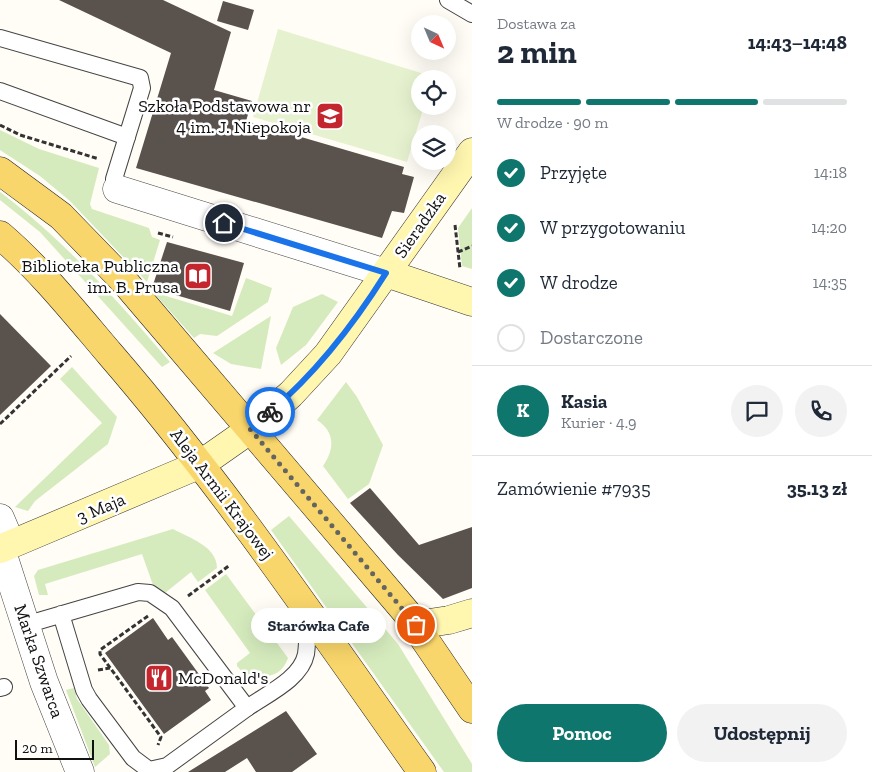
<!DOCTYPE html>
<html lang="pl">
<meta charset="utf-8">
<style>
:root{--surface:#fff;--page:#f2f2f3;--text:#1f2937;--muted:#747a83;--line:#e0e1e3;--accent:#0f766e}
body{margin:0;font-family:"Zilla Slab",serif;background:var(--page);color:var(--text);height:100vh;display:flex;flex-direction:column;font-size:19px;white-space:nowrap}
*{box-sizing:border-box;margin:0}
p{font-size:16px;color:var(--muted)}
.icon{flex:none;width:28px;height:28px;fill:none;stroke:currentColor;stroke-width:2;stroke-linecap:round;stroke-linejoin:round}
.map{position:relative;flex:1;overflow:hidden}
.details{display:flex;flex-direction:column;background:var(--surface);width:400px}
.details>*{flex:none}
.needle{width:32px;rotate:136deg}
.controls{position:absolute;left:411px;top:15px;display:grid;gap:10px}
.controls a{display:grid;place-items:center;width:45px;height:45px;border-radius:50%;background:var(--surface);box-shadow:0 5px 20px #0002;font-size:25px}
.scale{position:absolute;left:15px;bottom:12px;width:79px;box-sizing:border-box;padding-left:5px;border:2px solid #111;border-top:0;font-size:14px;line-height:18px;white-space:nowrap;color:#111;-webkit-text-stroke:4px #fff;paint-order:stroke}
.pin{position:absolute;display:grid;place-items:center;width:42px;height:42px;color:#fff;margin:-21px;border:2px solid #fff;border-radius:50%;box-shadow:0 1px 5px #0007}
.courier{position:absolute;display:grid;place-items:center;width:50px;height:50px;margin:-25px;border:4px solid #1a73e8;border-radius:50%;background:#fff;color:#222;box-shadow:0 1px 6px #0007}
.bubble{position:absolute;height:35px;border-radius:18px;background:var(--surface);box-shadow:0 5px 20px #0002;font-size:16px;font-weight:700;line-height:35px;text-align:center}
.head em{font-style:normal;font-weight:700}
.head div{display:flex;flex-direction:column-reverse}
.head{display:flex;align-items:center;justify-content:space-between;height:85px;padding:0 25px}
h1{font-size:32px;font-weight:700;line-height:38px}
.bar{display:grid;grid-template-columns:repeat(4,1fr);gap:8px 5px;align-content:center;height:60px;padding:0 25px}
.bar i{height:6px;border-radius:4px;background:var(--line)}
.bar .on{background:var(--accent)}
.bar p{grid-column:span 4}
.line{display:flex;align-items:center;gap:12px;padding:0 25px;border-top:1px solid var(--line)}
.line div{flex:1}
.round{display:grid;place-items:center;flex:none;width:52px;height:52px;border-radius:26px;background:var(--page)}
ol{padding:0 25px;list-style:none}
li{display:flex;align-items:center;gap:15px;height:55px}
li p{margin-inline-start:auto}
li .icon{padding:5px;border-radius:50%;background:var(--accent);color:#fff;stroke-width:4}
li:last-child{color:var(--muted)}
li i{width:28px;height:28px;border:2px solid var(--line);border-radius:50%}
.button{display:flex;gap:10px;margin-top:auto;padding:10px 25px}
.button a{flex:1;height:58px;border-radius:30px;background:var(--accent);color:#fff;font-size:20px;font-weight:700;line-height:58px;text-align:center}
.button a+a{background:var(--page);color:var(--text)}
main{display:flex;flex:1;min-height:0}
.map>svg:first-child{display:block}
</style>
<main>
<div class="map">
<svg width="472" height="772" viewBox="0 0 472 772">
<rect width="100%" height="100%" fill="#fffdf5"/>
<g fill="#d5ebbd">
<path d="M 0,130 L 39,149 L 99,168 L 90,204 L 92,209 L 149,228 L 152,237 L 160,240 L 147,282 L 70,201 L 40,176 L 0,150 Z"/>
<path d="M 0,192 C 65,241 117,300 170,362 L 162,367 L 40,232 L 0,200 Z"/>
<path d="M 472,208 L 472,269 L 462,266 L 458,228 Z"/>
<path d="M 246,278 L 272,288 L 268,302 L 217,336 L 200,334 L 194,338 L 153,292 L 232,316 Z"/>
<path d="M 322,294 L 338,302 L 306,345 L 281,365 L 276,348 L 293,307 Z"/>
<path d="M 271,316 L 261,369 L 231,364 L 213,353 Z"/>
<path d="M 72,367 L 117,417 L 108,444 L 35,501 L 28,511 L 15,507 L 102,423 L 60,379 Z"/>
<path d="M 346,382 L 357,397 L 383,445 L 369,484 L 348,499 L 323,466 C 335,449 335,432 317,420 Z"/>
<path d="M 289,516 L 398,644 L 472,764 L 472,772 L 444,772 L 271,530 Z"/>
<path d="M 173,529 C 189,538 217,546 217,568 L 198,582 L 191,572 L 165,593 L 159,593 L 153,585 L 142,554 L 45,584 L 48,595 L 39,595 L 34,576 L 38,570 Z"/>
<path d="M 226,574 L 288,658 C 281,679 263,678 244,674 L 237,666 L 237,663 L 250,653 L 205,590 Z"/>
<path d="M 74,688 L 77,699 L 109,745 L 110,754 L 95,767 L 66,690 Z"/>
</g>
<path fill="#e6f2cf" d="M 278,29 L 434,77 L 433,79 L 420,79 L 420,106 L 424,106 L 407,162 L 253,117 Z"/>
<g fill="#5a524d">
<path d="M 59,0 L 163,0 L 231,32 L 214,90 L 252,101 L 246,121 L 404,167 L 402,174 L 414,177 L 404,213 L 392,211 L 382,238 L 136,168 L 171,53 Z"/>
<path d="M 223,1 L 254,10 L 248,30 L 217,21 Z"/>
<path d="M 167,242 L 244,263 L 230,311 L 152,288 Z"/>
<path d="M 0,314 L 51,366 L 0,415 Z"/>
<path d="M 370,488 L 419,545 L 472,527 L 472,588 L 443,599 L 398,555 L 350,503 Z"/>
<path d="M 153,618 L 168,640 L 172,637 L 209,688 L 205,691 L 211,700 L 164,734 L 105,653 Z"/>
<path d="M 286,711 L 317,754 L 292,772 L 256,772 L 247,758 L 225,772 L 188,772 Z"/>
</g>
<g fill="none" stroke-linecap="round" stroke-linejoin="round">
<defs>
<g id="lane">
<path d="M 448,0 L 472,14"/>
<path d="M 0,38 L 140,78 L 142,88 L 114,179 L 117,189"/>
<path d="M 0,91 L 127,137"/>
<path d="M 25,625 L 138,592 L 150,593 L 172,608 L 247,708 L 167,766 L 149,770 L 133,758 L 89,699 L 84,690 L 61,614"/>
<path d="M 0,688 L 4,687"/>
<path d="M 247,708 C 267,694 301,679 306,654 C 308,640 307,625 308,611"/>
</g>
<g id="street">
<path d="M 117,189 L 386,273"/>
<path d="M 0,518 L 11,544"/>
<path d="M 1,549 L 44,682 L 80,772"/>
</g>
<g id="secondary">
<path d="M 386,273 L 472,302"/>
<path d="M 0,549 L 201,464 L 251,429 L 291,394 L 328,354 L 472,152"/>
<path d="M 416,625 L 449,620 L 472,613"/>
</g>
<g id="primary">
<path d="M 0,171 L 61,216 L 124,281 L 406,612 L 472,709"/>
<path d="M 0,235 C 41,270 75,313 110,354 C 224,486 321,630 422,772"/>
</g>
</defs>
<use href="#lane" stroke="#444" stroke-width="18"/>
<use href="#street" stroke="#444" stroke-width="29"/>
<use href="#secondary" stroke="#333" stroke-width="29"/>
<use href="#primary" stroke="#222" stroke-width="29"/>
<g stroke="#333" stroke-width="3" stroke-dasharray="5 2.5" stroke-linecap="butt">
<path d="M 0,125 L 20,135 L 99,159"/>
<path d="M 455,225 L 460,269"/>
<path d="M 158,233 L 173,237"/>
<path d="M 458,252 L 472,246"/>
<path d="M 0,424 L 71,356"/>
<path d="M 188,596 L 230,565"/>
<path d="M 148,616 L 100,650 L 100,654 L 161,737 L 158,745"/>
<path d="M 98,670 L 110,668"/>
</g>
<use href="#lane" stroke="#fff" stroke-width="16"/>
<use href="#street" stroke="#fff" stroke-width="28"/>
<use href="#secondary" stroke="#fff6b0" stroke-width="28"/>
<use href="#primary" stroke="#f9d66b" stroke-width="28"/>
</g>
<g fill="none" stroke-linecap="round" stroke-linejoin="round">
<path stroke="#646461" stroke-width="5" stroke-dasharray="0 9" d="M 270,412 L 250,429 L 416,625"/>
<path stroke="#1a73e8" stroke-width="6" d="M 224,223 L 386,273 C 354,324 316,373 270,412"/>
</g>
<defs>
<symbol id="school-square" viewBox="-11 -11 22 22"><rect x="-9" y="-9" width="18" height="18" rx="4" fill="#c4262e" stroke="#fff"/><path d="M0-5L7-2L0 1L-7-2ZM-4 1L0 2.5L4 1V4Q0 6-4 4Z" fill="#fff"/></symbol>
<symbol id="library-square" viewBox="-11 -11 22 22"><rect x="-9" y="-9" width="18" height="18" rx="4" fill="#c4262e" stroke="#fff"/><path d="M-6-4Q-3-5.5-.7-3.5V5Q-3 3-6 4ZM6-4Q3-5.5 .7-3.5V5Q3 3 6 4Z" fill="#fff"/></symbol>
<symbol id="restaurant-square" viewBox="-11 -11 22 22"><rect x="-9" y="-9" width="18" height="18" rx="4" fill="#c4262e" stroke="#fff"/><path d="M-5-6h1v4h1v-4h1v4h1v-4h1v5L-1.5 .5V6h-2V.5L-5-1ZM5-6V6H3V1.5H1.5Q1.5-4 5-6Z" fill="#fff"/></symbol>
</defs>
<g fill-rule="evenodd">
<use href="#school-square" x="314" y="100" width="32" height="32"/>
<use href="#library-square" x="182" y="260" width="32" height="32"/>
<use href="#restaurant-square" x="143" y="662" width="32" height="32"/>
</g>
<g text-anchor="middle" stroke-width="5" stroke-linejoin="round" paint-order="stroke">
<g font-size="18" fill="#111" stroke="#fff" text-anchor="end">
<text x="311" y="112">Szkoła Podstawowa nr<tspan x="311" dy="21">4 im. J. Niepokoja</tspan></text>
<text x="179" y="272">Biblioteka Publiczna<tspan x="179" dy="21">im. B. Prusa</tspan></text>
<text x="178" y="684" text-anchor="start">McDonald's</text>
</g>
<g font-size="18" fill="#111" stroke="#fff">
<text transform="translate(420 225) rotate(-55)" y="6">Sieradzka</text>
<text transform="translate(222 494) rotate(53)" y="6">Aleja Armii Krajowej</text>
<text transform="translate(101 508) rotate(-23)" y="6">3 Maja</text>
<text transform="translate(39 661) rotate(71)" y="6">Marka Szwarca</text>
</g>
</g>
</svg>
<div class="controls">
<a><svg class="needle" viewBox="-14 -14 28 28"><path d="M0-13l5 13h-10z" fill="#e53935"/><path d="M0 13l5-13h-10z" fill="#747a83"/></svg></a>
<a><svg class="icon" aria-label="locate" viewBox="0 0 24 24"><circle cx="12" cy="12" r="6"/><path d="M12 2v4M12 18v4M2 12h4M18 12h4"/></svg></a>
<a><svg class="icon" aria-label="layers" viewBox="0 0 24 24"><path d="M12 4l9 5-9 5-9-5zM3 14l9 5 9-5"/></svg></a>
</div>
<div class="scale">20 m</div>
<div class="pin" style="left:416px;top:625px;background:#ea580c"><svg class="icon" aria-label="bag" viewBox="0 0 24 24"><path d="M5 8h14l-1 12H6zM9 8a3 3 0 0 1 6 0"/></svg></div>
<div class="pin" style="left:224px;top:223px;background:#1f2937"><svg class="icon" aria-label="home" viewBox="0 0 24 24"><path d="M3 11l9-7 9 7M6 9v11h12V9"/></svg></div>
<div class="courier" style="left:270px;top:412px"><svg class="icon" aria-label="bike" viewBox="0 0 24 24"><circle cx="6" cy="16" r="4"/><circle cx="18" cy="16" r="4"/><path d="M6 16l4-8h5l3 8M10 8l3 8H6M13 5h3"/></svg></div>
<div class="bubble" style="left:251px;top:608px;width:135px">Starówka Cafe</div>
</div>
<section class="details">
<div class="head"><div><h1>2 min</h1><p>Dostawa za</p></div><em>14:43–14:48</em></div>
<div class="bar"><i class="on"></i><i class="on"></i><i class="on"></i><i></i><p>W drodze · 90 m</p></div>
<ol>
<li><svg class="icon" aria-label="check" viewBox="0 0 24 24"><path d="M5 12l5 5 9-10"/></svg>Przyjęte<p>14:18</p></li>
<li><svg class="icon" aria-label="check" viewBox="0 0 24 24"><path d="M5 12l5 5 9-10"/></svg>W przygotowaniu<p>14:20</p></li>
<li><svg class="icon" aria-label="check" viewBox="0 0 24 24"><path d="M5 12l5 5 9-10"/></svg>W drodze<p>14:35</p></li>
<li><i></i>Dostarczone</li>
</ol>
<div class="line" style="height:90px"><b class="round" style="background:var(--accent);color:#fff">K</b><div><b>Kasia</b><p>Kurier · 4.9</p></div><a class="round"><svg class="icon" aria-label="chat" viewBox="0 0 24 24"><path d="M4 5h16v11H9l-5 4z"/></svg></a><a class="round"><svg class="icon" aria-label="phone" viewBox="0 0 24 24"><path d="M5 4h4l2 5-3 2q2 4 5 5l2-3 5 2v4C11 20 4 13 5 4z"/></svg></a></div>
<div class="line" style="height:65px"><div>Zamówienie #7935</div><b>35.13 zł</b></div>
<div class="button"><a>Pomoc</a><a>Udostępnij</a></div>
</section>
</main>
